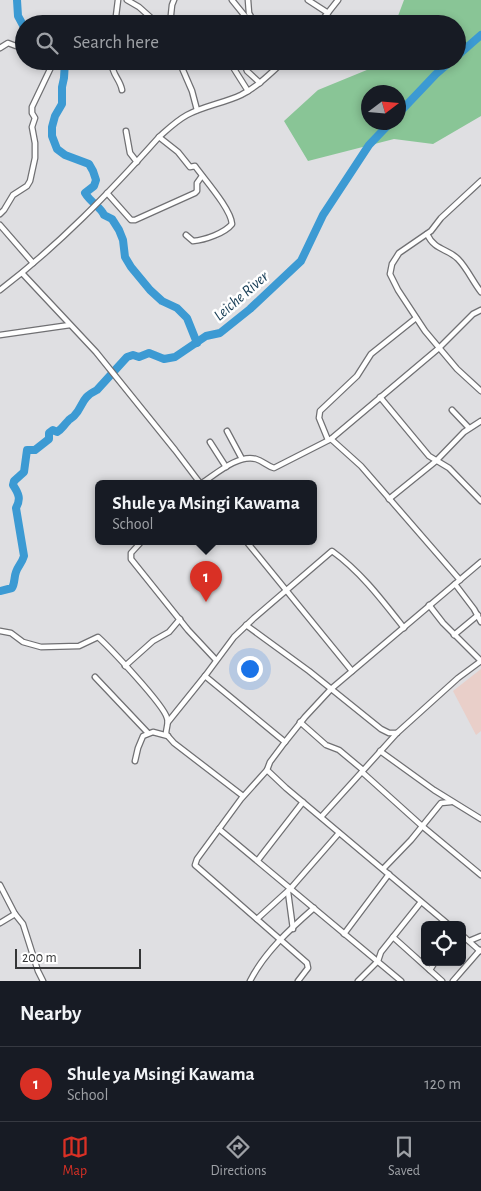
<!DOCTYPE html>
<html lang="en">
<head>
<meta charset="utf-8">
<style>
  :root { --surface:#171b24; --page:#20242c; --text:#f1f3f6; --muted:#9ea1a6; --line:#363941; --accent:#d93025 }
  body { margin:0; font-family:"Alegreya Sans",sans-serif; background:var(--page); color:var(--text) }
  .controls { position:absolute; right:15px; bottom:15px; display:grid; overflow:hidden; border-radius:8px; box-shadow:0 2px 8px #0003 }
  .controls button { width:45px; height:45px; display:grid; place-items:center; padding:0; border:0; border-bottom:1px solid var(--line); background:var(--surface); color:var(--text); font:25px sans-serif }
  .compass { position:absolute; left:361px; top:85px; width:45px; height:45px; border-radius:50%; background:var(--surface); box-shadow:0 2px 8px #0003; rotate:74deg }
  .scale { position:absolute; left:15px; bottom:12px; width:126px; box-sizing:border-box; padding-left:5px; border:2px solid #353637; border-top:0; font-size:14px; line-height:18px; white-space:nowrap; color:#353637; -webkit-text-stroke:4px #fff; paint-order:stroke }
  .you { position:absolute; left:249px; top:668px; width:18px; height:18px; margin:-12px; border:4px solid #fff; border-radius:50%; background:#1a73e8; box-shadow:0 0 0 8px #1a73e833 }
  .badge { display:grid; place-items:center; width:32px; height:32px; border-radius:50%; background:var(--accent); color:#fff; font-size:16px; font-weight:700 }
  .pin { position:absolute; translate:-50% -41px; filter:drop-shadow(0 1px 2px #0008) }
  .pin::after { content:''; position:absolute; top:26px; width:18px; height:15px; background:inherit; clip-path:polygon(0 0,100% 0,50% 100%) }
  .popup { position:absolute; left:95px; top:480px; width:222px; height:65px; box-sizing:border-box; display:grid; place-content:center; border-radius:8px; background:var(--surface); filter:drop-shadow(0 1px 4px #0005); font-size:16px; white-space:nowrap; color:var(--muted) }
  .popup b { font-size:19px; color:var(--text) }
  .popup::after { content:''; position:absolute; left:50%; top:100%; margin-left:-10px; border:10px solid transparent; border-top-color:var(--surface) }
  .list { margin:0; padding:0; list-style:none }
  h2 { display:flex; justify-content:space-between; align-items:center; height:65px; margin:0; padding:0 20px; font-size:21px }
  h2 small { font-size:16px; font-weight:400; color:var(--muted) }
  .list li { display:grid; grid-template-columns:32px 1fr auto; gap:15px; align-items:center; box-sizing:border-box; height:75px; padding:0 20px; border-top:1px solid var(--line) }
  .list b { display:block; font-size:19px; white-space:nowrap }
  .list p { margin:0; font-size:16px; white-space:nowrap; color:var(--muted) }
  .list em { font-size:16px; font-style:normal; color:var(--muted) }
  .icon { flex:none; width:28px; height:28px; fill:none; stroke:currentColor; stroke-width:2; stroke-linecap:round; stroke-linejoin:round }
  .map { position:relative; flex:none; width:481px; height:981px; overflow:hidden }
  .search { position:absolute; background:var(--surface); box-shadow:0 2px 8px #0003; left:15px; right:15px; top:15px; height:55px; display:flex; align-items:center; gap:12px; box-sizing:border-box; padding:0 18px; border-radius:28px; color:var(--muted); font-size:19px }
  .sheet { height:140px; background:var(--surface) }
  nav { display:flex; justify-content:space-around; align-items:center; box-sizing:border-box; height:70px; border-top:1px solid var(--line); background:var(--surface); font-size:14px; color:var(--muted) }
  nav a { display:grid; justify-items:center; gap:2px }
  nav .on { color:var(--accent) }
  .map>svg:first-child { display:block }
  .education { fill:#e9cfc9 }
  .green { fill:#89c596; fill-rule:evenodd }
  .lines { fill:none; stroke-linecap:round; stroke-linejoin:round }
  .river { stroke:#3c9ad3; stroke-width:8 }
  .street-casing { stroke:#707073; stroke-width:7 }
  .street { stroke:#fff; stroke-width:4.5 }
  .labels { text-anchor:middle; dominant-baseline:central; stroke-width:5; stroke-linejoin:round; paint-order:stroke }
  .water-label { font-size:16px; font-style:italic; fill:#153b54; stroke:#fff }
</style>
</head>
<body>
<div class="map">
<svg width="481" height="981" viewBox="0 0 481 981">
  <rect width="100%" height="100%" fill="#dfdfe2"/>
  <polygon class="education" points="481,669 481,731 476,735 453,691"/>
  <path class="green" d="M 404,0 L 481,0 L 481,116 L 433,144 L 394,139 L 308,161 L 284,121 L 318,90 L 379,65 L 381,61 L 457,61 L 457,24 L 395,24 ZM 368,92 L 398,92 L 398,122 L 368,122 Z"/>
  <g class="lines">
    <g class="river">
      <polyline points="17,0 18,16 24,27"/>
      <polyline points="457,56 481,35"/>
      <path d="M 65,61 L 64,78 L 62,87 L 62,104 L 55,116 L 52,127 L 52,136 L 57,149 L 65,155 L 89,164 L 93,171 L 96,180 L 94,186 L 85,193 C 91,203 101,207 104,215 L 112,219 L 119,230 L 123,240 L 125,257 L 131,267 L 150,290 L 162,301 L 177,308 L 187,318 L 197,343"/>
      <polyline points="398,114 436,74 451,61"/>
      <path d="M 0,591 L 12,588 C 15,583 14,577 16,572 C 18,566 22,563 24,556 L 16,508 C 21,499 19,494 13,485 L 14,481 L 24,472 L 27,450 L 35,450 L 49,439 L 49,433 L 53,430 L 57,432 C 62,429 63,426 68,421 C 69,419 72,418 74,416 C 84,406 80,398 97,390 L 127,357 L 133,355 L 139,357 L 149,353 L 164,359 L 175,357 L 206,336 L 220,333 L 250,309 L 301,261 L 323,215 L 369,145 L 391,122"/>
    </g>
    <g class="street-casing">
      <g id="street">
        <polyline points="127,0 139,7 158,24"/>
        <polyline points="232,0 249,21 254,23"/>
        <polyline points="248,0 249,13 254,22"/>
        <polyline points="308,0 328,13"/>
        <polyline points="115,24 118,0"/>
        <polyline points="170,24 172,5 174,0"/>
        <polyline points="319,24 338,0"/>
        <polyline points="0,48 8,43 16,46 24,43"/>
        <path d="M 111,61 C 112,75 120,79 122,90"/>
        <polyline points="179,61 192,91 197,110"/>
        <polyline points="229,61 248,91"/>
        <polyline points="243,61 247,71 260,83"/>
        <polyline points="126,131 130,153 137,162"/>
        <path d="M 159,137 L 178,152 L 190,167 L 195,166 C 205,180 231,209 232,224 C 225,233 205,240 193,241 L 186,235"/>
        <polyline points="481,181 441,218 431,231 399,253 392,264 390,274 398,290 425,331 457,369 481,391"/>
        <polyline points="107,193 131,220 135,220 195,193 197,191 197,183 202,176"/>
        <polyline points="0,214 4,210 13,195 27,186 30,181 35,158 35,143 32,127 35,118 32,113 32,107 54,61"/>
        <polyline points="0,225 33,263"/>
        <path d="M 427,234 C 435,251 447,248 458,259 C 467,268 473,282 481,292"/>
        <polyline points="22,273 96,352 175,450 200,483"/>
        <path d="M 0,290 C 59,245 110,192 159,137 C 168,129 176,121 187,115 C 204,106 224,103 241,95 C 257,87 270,74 284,61"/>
        <polyline points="0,335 70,325"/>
        <polyline points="380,397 429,456 449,468 481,501"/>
        <polyline points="452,410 469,428"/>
        <polyline points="227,431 242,459"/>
        <polyline points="331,439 361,466 460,580"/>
        <polyline points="328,440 319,418 320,411 357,376 371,354 416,318"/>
        <polyline points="210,442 226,467"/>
        <path d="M 202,483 C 216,474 238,454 256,459 C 263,461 267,466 274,468 L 331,439 L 439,348 L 473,314 L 481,310"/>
        <polyline points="389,499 436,461 464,432 481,421"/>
        <polyline points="142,541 131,553 131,559 188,630 216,660"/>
        <polyline points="246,541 352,671"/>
        <polyline points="455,584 474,609 481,622"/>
        <polyline points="429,605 443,623 481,661"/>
        <polyline points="246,625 309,671 381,729 389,733 397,733"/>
        <path d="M 0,631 L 11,633 L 23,642 L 41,647 L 79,646 L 98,637 C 110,648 164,705 167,718 C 169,723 166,728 166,734 L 174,743 L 243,796"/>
        <polyline points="454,635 478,615"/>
        <polyline points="125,666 153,641 169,632 180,619"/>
        <polyline points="205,676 285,742"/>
        <polyline points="95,677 148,733"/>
        <path d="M 168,722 L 205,676 L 234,637 L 254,618 L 332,551 C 361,572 382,600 404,628"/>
        <polyline points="300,722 326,745 339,750 363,770"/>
        <polyline points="380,751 434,790 481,819"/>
        <polyline points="135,761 138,748 143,736 153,732 168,736"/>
        <polyline points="267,770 241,799 197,859 195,865 307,963 308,968 298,981"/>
        <polyline points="362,772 422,826 481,875"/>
        <polyline points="321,817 397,733 458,678 481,661"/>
        <polyline points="219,829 401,981"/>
        <polyline points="258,860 303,802"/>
        <polyline points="383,869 411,840 441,803 451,802"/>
        <polyline points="0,885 15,914 23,924 38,971 43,981"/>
        <polyline points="288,892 293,929"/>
        <polyline points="257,919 291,888 339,833"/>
        <polyline points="0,923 15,914"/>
        <polyline points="449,925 286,788 267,770 270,762 285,742 305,717 331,689 481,562"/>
        <polyline points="344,934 389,874"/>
        <polyline points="462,935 480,951"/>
        <polyline points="393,937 442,981"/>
        <polyline points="469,941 481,936"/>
        <polyline points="430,970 435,962"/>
        <path d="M 250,981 C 264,953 290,929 314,908"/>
        <polyline points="358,981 378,961 381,952 421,902"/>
        <polyline points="453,981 480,950"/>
      </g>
    </g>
    <use href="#street" class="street"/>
  </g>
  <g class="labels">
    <g class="water-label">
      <text transform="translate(241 296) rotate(-41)">Leiche River</text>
    </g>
  </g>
</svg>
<div class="controls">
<button><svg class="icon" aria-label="locate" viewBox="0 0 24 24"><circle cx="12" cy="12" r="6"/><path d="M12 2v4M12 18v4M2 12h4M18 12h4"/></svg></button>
</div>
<svg class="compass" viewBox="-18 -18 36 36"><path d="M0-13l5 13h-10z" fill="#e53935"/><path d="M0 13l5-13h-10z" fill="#9ea1a6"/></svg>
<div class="scale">200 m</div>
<div class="you"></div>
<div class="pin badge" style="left:206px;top:602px">1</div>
<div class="popup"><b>Shule ya Msingi Kawama</b>School</div>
<div class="search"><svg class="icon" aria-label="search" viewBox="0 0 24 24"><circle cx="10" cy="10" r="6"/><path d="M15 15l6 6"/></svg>Search here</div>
</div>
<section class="sheet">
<h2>Nearby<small></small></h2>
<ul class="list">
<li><span class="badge">1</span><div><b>Shule ya Msingi Kawama</b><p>School</p></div><em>120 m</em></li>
</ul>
</section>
<nav>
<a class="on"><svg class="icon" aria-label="map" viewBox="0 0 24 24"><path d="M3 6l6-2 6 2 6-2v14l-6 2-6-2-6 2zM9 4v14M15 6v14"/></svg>Map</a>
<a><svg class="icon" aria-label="directions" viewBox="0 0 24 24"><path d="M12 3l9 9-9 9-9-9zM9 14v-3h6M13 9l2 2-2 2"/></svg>Directions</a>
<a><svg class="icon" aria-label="saved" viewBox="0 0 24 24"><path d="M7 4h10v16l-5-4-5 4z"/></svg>Saved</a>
</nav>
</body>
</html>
